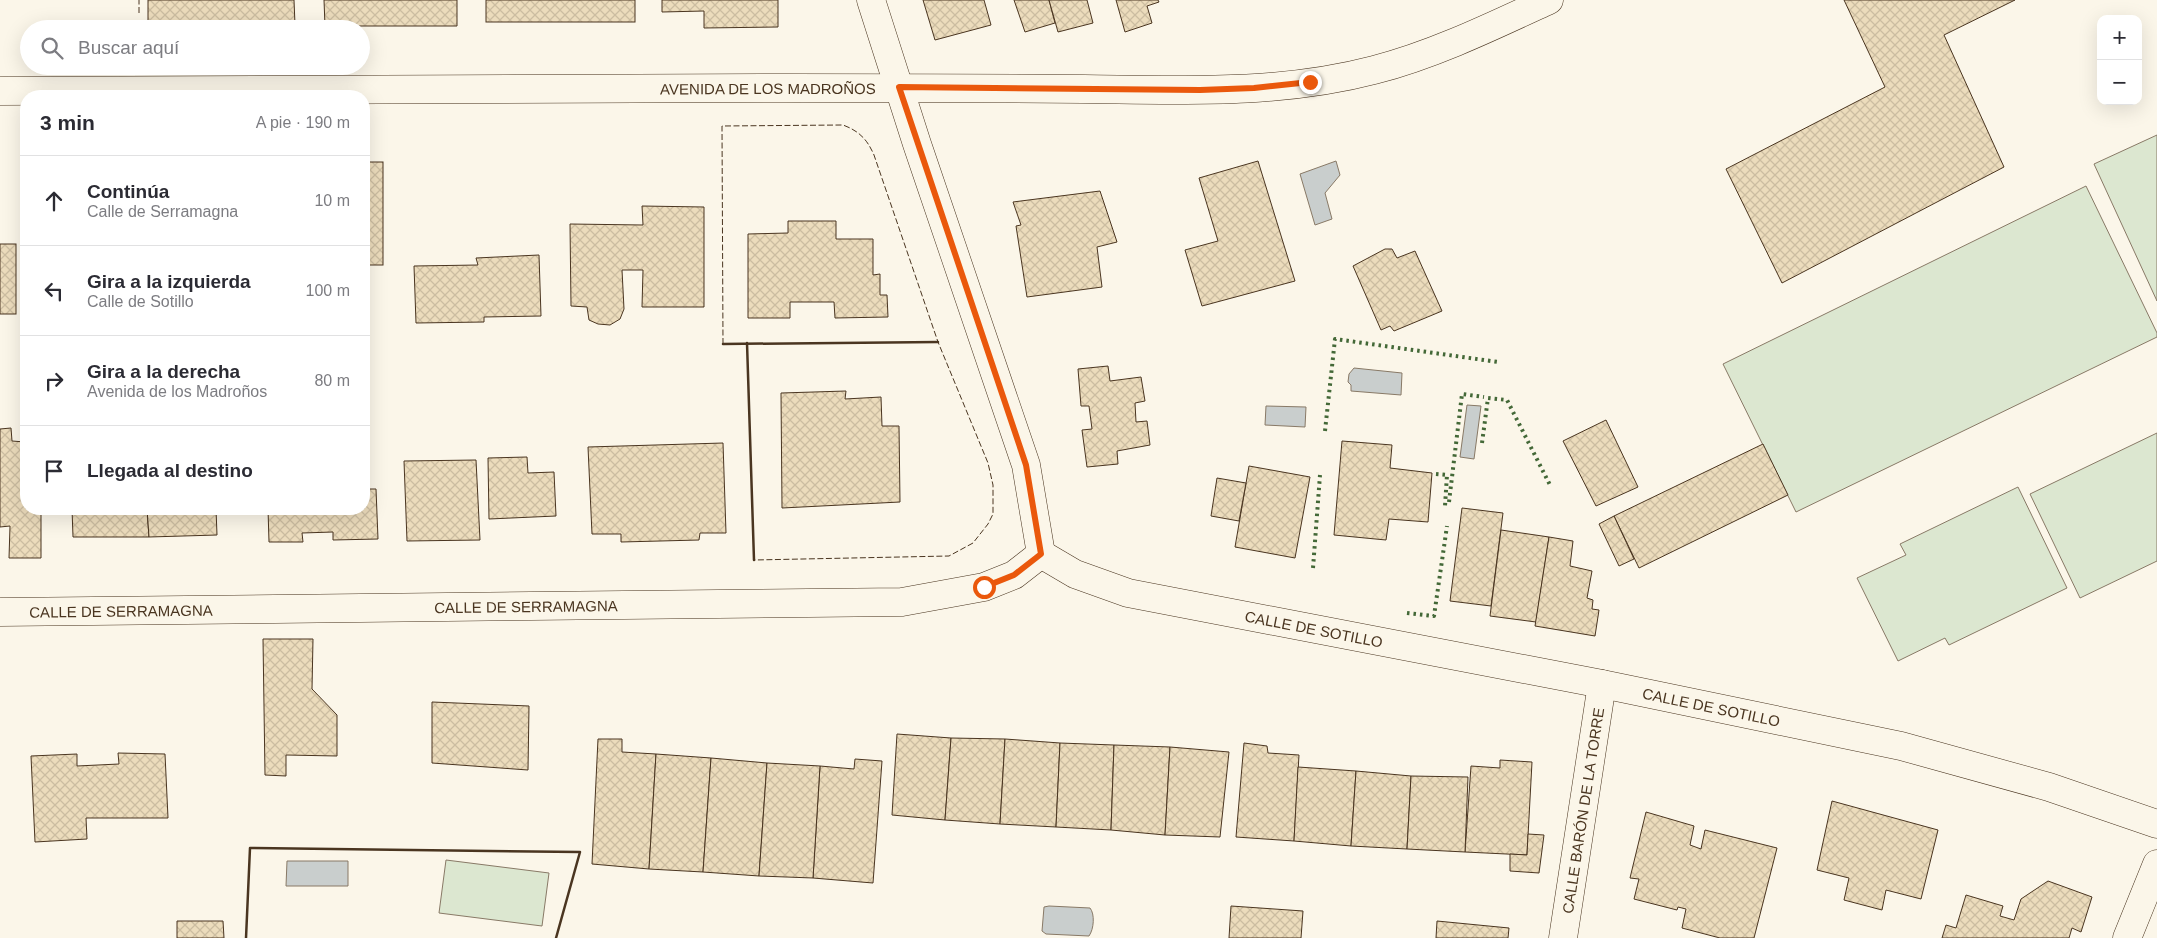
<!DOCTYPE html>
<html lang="es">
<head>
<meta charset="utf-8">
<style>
  :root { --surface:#fff; --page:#f2f2f3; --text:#2b2b33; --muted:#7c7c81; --line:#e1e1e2 }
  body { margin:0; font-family:Arial,sans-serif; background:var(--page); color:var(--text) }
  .controls { position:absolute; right:15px; top:15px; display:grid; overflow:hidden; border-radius:10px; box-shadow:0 5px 20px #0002 }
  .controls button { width:45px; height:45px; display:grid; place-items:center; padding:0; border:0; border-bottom:1px solid var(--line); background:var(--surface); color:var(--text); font:25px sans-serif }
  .stop { position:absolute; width:15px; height:15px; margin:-11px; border:4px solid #ea580c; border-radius:50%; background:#fff }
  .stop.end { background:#ea580c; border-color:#fff; box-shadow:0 1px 5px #0008 }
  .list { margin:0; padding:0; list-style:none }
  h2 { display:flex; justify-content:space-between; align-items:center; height:65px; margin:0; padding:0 20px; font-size:21px }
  h2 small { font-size:16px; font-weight:400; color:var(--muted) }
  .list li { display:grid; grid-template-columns:32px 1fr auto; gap:15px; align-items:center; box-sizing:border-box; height:90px; padding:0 20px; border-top:1px solid var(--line) }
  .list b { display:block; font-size:19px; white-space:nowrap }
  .list p { margin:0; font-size:16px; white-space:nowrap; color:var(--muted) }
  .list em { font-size:16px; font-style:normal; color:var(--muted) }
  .icon { flex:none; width:28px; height:28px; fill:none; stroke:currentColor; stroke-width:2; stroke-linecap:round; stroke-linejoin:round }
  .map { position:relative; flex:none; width:2157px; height:938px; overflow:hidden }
  .search { position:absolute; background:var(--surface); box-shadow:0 5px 20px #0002; left:20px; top:20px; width:350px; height:55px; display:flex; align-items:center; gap:12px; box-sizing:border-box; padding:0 18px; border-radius:28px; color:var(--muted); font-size:19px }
  .panel { position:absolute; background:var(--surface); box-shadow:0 5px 20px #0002; left:20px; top:90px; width:350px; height:425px; border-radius:20px }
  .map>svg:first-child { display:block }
  .garden { fill:#dce7d0; stroke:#887966 }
  .water { fill:#c9cecd; stroke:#887966 }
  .building { fill:url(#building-cross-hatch); stroke:#4a3520 }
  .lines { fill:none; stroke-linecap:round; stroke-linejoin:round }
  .street-casing { stroke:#4a3520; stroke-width:29 }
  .secondary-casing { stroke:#4a3520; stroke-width:29 }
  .street { stroke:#fbf6e9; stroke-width:28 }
  .secondary { stroke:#fbf6e9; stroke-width:28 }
  .hedge { stroke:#436837; stroke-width:4; stroke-dasharray:2.5 4; stroke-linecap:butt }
  .fence { stroke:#4a3520; stroke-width:1; stroke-dasharray:6 2.5; stroke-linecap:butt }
  .wall { stroke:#4a3520; stroke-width:2.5 }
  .route { stroke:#ea580c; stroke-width:6 }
  .labels { text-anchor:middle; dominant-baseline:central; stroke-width:4; stroke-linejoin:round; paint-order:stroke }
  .street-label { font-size:15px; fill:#4a3520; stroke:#fbf6e9 }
</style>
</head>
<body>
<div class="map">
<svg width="2157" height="938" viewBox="0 0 2157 938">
  <defs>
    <pattern id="building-cross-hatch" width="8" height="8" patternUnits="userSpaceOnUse" patternTransform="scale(1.25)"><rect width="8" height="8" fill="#ecdcbc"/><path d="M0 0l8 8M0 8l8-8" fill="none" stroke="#ccbda1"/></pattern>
  </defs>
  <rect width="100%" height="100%" fill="#fbf6e9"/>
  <g class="garden">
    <polygon points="2157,135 2157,301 2094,164"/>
    <polygon points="2086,186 2157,333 2157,337 1796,512 1723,364"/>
    <polygon points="2157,433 2157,561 2080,598 2030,494"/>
    <polygon points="2018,487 2067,588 1949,645 1945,638 1898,661 1857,578 1906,555 1900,544"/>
    <polygon points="446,860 549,873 542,926 439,913"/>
  </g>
  <g class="water">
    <polygon points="1336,161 1340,175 1325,193 1332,219 1315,225 1300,174"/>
    <polygon points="1354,368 1402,373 1401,395 1351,391 1351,385 1348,382 1349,374"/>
    <polygon points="1467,405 1481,406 1474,459 1460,457"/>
    <polygon points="1266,406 1306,407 1305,427 1265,425"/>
    <polygon points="287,861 348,861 348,886 286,886"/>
    <path d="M 1049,906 L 1090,908 C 1095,914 1094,929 1089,936 L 1046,934 L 1042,931 L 1044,907 Z"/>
  </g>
  <g class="building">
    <polygon points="148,0 294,0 295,25 148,26"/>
    <polygon points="324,0 457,0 457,26 325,26"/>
    <rect x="486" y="0" width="149" height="22"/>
    <polygon points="662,0 778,0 778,27 704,28 704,11 662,12"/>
    <polygon points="923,0 984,0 991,25 935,40"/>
    <polygon points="1014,0 1049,0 1055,23 1025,32"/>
    <polygon points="1049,0 1087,0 1093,23 1058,32"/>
    <polygon points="1116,0 1158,0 1159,2 1147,6 1152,23 1125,32"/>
    <polygon points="1844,0 2015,0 1944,35 2004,167 1782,283 1726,169 1885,87"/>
    <polygon points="1258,161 1295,281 1202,306 1185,250 1218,241 1199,178"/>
    <rect x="364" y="162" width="19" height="103"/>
    <polygon points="1100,191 1117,242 1097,247 1102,287 1027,297 1016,226 1021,225 1013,202"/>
    <polygon points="642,206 704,207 704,307 642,307 643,270 622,270 624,309 620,319 610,325 598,324 589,320 587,307 571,306 570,224 643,225"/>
    <polygon points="788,221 836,221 836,239 873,239 873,275 880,274 880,295 887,295 888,317 835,318 834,302 790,302 790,318 748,318 748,234 788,233"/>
    <rect x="0" y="244" width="16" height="70"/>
    <polygon points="1385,249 1392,249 1397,258 1415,251 1442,311 1394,331 1390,326 1381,330 1353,266"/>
    <polygon points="539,255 541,316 484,317 484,322 416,323 414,266 478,265 476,258"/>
    <polygon points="1108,366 1110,381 1141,377 1145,401 1135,403 1136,422 1147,421 1150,445 1117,451 1118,464 1087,467 1082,430 1092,429 1089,406 1081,406 1078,369"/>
    <polygon points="846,391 845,399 881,397 882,426 899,426 900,502 782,508 781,393"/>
    <polygon points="1606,420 1638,487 1596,506 1563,441"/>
    <polygon points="11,428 12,441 25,442 26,509 41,509 41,558 9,558 10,526 0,527 0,429"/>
    <polygon points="1342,441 1392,445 1390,468 1432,473 1428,522 1389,519 1386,540 1334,535"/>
    <polygon points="723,443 726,533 700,533 699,540 621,542 621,534 592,534 588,447"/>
    <polygon points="1763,444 1788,495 1639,568 1614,516"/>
    <polygon points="527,457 528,473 554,472 556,516 489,519 488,458"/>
    <polygon points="476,460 480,540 407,541 404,461"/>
    <polygon points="1249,466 1310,477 1295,558 1235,547"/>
    <polygon points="1217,478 1246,483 1239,521 1211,516"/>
    <polygon points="364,489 376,489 378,539 333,540 333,532 302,533 303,542 269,542 268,509 364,509"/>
    <polygon points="1462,508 1503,513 1491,606 1450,601"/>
    <polygon points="72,509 147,509 149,537 73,537"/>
    <polygon points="147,509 216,509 217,535 149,537"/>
    <polygon points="1614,516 1634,559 1619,566 1599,524"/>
    <polygon points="1501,530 1549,537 1536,622 1490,616"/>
    <polygon points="1549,537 1573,541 1570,566 1592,571 1587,598 1593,600 1592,609 1599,610 1595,636 1535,626"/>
    <polygon points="263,639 313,639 312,689 337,715 337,756 286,755 286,776 265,775"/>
    <polygon points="432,702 529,706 528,770 432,763"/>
    <polygon points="897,734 951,738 945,820 892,815"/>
    <polygon points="951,738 1005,739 1000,824 945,820"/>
    <polygon points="598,739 622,739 622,752 656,754 649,869 592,864"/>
    <polygon points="1005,739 1060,743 1056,827 1000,824"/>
    <polygon points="1060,743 1114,745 1111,830 1056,827"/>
    <polygon points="1244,743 1267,746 1268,753 1299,755 1294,841 1236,837"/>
    <polygon points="1114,745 1170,747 1165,835 1111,830"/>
    <polygon points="1170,747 1229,752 1220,837 1165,835"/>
    <polygon points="118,753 165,754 168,818 86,818 87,839 35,842 31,756 77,754 77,766 119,764"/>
    <polygon points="656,754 711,758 703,872 649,869"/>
    <polygon points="711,758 767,763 759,876 703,872"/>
    <polygon points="855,759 882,761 873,883 813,878 820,766 854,769"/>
    <polygon points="1500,760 1532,762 1527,855 1465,852 1471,766 1500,768"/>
    <polygon points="767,763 820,766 813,878 759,876"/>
    <polygon points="1298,767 1356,771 1351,846 1294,841"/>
    <polygon points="1356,771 1411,776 1407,849 1351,846"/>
    <polygon points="1411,776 1468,777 1465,852 1407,849"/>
    <polygon points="1832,801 1938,830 1921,899 1886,890 1882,910 1844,900 1849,878 1817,870"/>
    <polygon points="1646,812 1694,826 1690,845 1701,849 1705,830 1777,848 1754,938 1720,938 1682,928 1686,909 1678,907 1677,910 1634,899 1639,879 1630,878"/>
    <polygon points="1528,834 1544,835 1539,873 1510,871 1510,854 1527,855"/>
    <polygon points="2048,881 2092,897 2081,932 2072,928 2069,938 1942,938 1946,925 1956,928 1966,895 2003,906 2000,916 2014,920 2021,899"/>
    <polygon points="1231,906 1303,911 1301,938 1229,938"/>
    <polygon points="177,921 223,921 224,938 177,938"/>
    <polygon points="1437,921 1509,928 1508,938 1436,938"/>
  </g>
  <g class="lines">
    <g class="street-casing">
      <g id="street">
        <polyline points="871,0 917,144 1026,465 1041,554"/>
        <path id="s1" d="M 1041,554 L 1075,574 L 1128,593 L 1602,684 L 1901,746 L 2049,787 L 2157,824"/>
        <path id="s2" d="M 0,612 L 902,602 L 984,587 L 1014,575 L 1041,554"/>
        <path id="s3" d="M 1563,938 L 1602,684"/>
        <polyline points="2127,938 2157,864"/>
      </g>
    </g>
    <g class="secondary-casing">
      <g id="secondary">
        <path id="s4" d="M 0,91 C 262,90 524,89 786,88 C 885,88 985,88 1084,89 C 1181,90 1279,95 1374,70 C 1433,55 1493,26 1549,0"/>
      </g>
    </g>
    <use href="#street" class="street"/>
    <use href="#secondary" class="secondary"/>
    <g class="hedge">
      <polyline points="1325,431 1335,339 1498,362"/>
      <polyline points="1482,443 1488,398 1507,400 1550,485"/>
      <polyline points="1436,474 1447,475 1445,506"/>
      <polyline points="1449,502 1462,394 1484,397"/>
      <polyline points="1313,568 1320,475"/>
      <polyline points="1407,613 1434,616 1447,526"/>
    </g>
    <g class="fence">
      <polyline points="139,13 139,0"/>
      <path d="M 723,344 L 722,126 L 843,125 C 859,131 867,139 874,155 L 938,342 L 988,463 L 993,485 L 993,514 L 988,524 L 973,543 L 949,556 L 754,560"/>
    </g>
    <g class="wall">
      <polyline points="747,343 754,560"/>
      <polyline points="723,344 938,342"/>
      <polyline points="246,938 250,848 580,852 556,938"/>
    </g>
  </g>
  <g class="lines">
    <polyline class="route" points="984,587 1014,575 1041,554 1026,465 899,87 1200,90 1254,88 1310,82"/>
  </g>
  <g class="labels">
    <g class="street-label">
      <text stroke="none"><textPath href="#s4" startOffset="768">AVENIDA DE LOS MADROÑOS</textPath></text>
      <text stroke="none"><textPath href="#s2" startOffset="526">CALLE DE SERRAMAGNA</textPath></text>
      <text stroke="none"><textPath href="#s2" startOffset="121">CALLE DE SERRAMAGNA</textPath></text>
      <text stroke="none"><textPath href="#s1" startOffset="285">CALLE DE SOTILLO</textPath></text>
      <text stroke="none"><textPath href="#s1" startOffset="690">CALLE DE SOTILLO</textPath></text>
      <text stroke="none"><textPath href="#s3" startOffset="129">CALLE BARÓN DE LA TORRE</textPath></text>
    </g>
  </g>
</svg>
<div class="controls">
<button>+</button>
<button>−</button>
</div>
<div class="stop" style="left:984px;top:587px"></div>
<div class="stop end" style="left:1310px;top:82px"></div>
<div class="search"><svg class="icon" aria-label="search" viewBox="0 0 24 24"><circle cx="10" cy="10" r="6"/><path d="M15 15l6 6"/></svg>Buscar aquí</div>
<section class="panel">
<h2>3 min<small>A pie · 190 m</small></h2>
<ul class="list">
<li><svg class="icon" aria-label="ahead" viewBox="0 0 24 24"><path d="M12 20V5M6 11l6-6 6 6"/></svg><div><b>Continúa</b><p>Calle de Serramagna</p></div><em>10 m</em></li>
<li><svg class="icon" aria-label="left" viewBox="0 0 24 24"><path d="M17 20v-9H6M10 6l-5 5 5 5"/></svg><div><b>Gira a la izquierda</b><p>Calle de Sotillo</p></div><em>100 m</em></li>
<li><svg class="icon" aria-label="right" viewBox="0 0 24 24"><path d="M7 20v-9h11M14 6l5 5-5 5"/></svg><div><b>Gira a la derecha</b><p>Avenida de los Madroños</p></div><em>80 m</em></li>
<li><svg class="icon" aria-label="arrive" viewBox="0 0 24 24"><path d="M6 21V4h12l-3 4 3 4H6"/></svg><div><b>Llegada al destino</b></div></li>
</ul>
</section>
</div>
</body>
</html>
